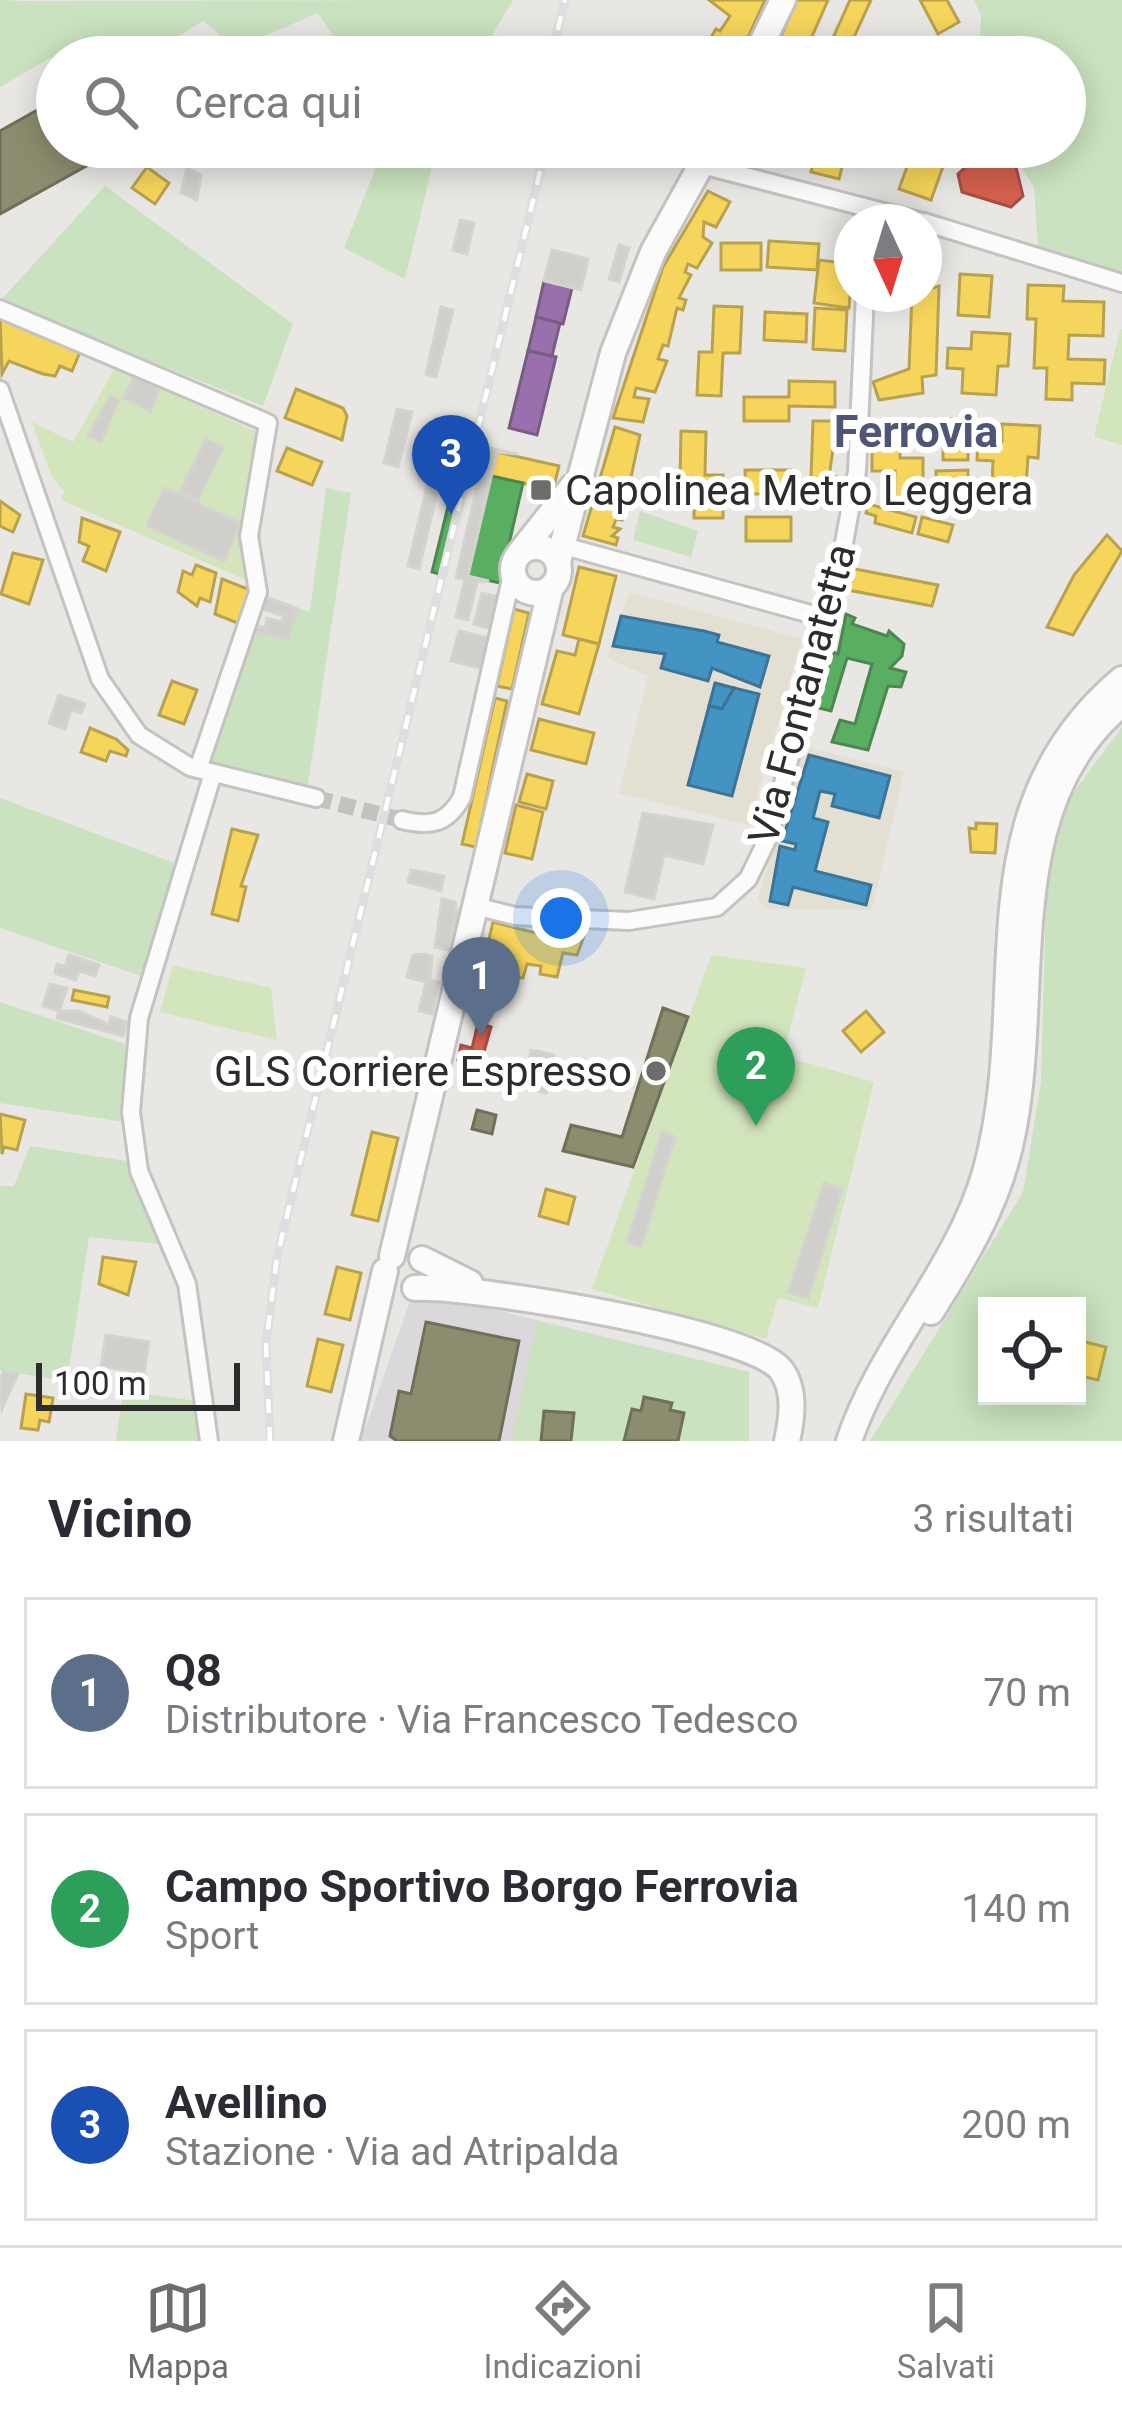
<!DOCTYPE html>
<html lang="it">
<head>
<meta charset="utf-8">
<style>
  :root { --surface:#fff; --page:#f2f2f3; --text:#2b2b33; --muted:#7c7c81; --line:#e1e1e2; --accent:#6e6d6c }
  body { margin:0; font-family:Roboto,sans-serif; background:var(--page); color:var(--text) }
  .controls { position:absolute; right:36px; bottom:36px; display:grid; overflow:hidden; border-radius:0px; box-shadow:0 6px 30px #0003 }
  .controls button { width:108px; height:108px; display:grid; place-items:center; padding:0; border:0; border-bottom:3px solid var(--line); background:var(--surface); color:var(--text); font:60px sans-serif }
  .compass { position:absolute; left:834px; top:204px; width:108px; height:108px; border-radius:50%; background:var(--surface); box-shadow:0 6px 30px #0003; rotate:176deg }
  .scale { position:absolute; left:36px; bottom:30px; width:204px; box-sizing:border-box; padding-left:12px; border:6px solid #2c2c2c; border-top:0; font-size:33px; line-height:42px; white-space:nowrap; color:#2c2c2c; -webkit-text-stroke:9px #fff; paint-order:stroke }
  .you { position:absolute; left:561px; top:918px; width:42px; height:42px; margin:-30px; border:9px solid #fff; border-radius:50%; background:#1a73e8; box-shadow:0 0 0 18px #1a73e833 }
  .badge { display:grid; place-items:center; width:78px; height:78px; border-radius:50%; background:var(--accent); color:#fff; font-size:39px; font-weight:700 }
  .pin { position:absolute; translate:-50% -99px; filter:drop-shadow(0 3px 6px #0008) }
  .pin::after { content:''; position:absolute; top:63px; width:42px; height:36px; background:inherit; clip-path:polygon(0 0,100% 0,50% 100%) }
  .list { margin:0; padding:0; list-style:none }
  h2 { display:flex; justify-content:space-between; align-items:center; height:156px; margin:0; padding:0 48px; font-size:51px }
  h2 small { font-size:39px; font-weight:400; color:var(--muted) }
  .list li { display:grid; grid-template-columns:78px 1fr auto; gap:36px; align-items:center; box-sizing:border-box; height:192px; margin:0 24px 24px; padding:0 24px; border:3px solid var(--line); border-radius:0px }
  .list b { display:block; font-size:45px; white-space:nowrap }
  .list p { margin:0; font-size:39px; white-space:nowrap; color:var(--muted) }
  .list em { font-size:39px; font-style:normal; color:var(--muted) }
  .icon { flex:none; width:66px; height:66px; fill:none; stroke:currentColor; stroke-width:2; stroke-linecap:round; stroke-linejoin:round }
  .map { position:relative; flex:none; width:1122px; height:1441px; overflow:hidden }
  .search { position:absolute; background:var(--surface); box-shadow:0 6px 30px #0003; left:36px; right:36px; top:36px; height:132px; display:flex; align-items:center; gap:30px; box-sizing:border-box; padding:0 42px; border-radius:66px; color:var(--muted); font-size:45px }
  .sheet { height:804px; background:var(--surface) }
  nav { display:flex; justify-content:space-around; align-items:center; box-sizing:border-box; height:168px; border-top:3px solid var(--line); background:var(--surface); font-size:33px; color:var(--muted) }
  nav a { display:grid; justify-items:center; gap:6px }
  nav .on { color:var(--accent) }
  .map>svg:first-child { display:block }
  .industrial { fill:#dad8da }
  .education { fill:#e3dfd2 }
  .green { fill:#cae2bf; fill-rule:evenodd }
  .pitch { fill:#d3e5bd }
  .homes { fill:#f6d55c; stroke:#b9a24e; stroke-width:3 }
  .shops { fill:#d6604d; stroke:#a35043; stroke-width:3 }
  .offices { fill:#9970ab; stroke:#785c85; stroke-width:3 }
  .schools { fill:#4393c3; stroke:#3c7496; stroke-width:3 }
  .public { fill:#5aae61; stroke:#4c8751; stroke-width:3 }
  .industry { fill:#8c8c6e; stroke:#6f6f5a; stroke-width:3 }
  .building { fill:#d1cfcc; stroke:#d4d3cf; stroke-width:3 }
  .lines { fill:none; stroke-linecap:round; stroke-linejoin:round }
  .street-tunnel { stroke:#c3c2be; stroke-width:16; stroke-dasharray:16 8; stroke-linecap:butt }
  .street-casing { stroke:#c4c3c2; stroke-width:22 }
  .secondary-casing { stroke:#c4c3c2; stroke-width:30 }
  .street { stroke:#fcfbfb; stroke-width:16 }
  .secondary { stroke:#fcfbfb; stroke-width:24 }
  .rail-casing { stroke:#dedee0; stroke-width:9 }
  .rail { stroke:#fff; stroke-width:4.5; stroke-dasharray:14; stroke-linecap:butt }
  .poi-dot { fill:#6e6d6c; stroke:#fff; stroke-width:4.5 }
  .labels { text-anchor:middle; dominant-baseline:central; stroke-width:12; stroke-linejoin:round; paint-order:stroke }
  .poi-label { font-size:42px; fill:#2c2c2c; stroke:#fff; text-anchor:start }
  .street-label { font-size:42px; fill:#2c2c2c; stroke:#fff }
  .neighbourhood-label { font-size:45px; font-weight:bold; fill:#505479; stroke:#fff }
</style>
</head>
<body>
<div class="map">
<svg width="1122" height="1441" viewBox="0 0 1122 1441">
  <rect width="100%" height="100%" fill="#e9e7e3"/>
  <polygon class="industrial" points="414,1290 749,1372 749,1441 343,1441 366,1426"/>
  <g class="education">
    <polygon points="629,592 802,639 749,825 619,793 648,676 607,658"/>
    <polygon points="804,746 904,772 872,910 765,909 758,898"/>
  </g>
  <g class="green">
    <polygon points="0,0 22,1 513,0 479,57 347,57 318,13 236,48 203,21 144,57 93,57 90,51 50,58 0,87"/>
    <polygon points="974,0 1122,0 1122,273 1038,246 1034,187 1008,147 1065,147 1065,57 979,57 981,16"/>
    <polygon points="384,147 437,147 405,279 344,248"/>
    <polygon points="105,186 293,324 263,406 0,301"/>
    <polygon points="326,488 351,493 308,785 208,762 254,631 287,640 298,609 310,611"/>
    <polygon points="640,511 698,531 691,557 633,540"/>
    <path d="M 1122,727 L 1122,1441 L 870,1441 L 1023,1192 L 1041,1082 L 1047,858 L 1061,809 ZM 987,1306 L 1077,1306 L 1077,1396 L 987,1396 Z"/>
    <polygon points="0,798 177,864 144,977 0,928"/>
    <polygon points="0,1002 125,1044 124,1122 0,1103"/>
    <polygon points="30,1146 126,1161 159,1244 89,1237 67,1382 0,1370 0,1186 14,1186"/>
    <polygon points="537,1322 749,1372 749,1441 512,1441"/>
    <polygon points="123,1391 197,1401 201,1441 116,1441"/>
  </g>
  <g class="pitch">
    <polygon points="1120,329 1122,329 1122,445 1094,437"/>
    <polygon points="115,368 261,434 253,583 61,500 64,492 51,475 32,422 73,442"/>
    <polygon points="711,955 806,968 783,1056 874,1082 818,1308 778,1298 766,1339 592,1289"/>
    <polygon points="173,965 271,988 277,1040 160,1012"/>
  </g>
  <g class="homes">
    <polygon points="709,0 765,0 739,57 705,57 703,51 716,29 720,31 730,16"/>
    <polygon points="797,0 828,0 803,57 772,57"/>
    <polygon points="850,0 871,0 849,48 832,40"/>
    <polygon points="920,0 947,0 959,22 938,34"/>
    <polygon points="817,147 847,147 839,179 811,172"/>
    <polygon points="914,147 950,147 931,200 899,189"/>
    <polygon points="147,167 169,183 155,204 132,188"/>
    <polygon points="708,191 730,202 716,227 704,222 703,237 712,243 697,268 688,264 685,272 691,275 679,298 686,300 683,310 677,308 668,346 663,345 658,359 667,361 655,392 636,388 634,397 649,399 643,422 613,418 663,267"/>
    <polygon points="769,241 819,244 817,270 767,267"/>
    <rect x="721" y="243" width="40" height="27"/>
    <polygon points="819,260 852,264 849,308 814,303"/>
    <polygon points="960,274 992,276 989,317 958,315"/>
    <polygon points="1028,285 1064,286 1063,301 1104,302 1103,336 1069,335 1068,359 1105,360 1104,384 1072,383 1072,400 1046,399 1047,368 1034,368 1036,319 1027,319"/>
    <polygon points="939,286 936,375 922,377 923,393 879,400 873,382 909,369 912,294"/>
    <polygon points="714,306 742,307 740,353 723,353 721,396 697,395 699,352 712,352"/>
    <polygon points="815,308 847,310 845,351 813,349"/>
    <polygon points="765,312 807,314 806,342 764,340"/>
    <polygon points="0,317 80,352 72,371 60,366 55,376 43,374 9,361 2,374"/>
    <polygon points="972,332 1010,334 1008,366 998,366 996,395 962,393 963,369 947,368 948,348 971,349"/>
    <polygon points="789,381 835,382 835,407 789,406 789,421 744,421 744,397 789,397"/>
    <polygon points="296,389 343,408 347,416 342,440 285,418"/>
    <rect x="943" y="419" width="25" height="41"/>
    <polygon points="813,421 837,421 829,477 837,477 837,507 810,506"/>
    <polygon points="1002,424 1040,426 1038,458 1028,457 1026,486 992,485 993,461 977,460 978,440 1002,441"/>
    <polygon points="872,426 900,426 900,458 923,458 923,505 895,505 895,471 872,471"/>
    <polygon points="615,427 640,435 622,520 616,519 613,527 620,529 612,536 618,538 616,545 583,536"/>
    <polygon points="681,431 706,432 705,475 723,475 723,518 694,518 694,479 680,478"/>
    <polygon points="287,448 322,462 312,485 277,471"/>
    <polygon points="497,452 559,466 553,490 491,476"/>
    <polygon points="745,470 791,470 791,494 746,494"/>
    <polygon points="968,470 968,513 937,514 936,471"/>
    <polygon points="0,501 20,515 13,532 0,526"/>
    <polygon points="868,504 916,517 912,533 875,523 876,516 866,513"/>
    <rect x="746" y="517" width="45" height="24"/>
    <polygon points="922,517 953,525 948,542 918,534"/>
    <polygon points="82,518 120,532 106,571 83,561 89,546 79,542"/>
    <polygon points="1107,535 1122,551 1073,635 1047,627 1074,575"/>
    <polygon points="13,553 43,560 29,604 1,594"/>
    <polygon points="196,565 216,573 210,602 200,598 197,606 178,592 183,571 192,575"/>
    <polygon points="579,567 616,576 599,644 563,635"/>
    <polygon points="855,569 938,585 932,606 848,590"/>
    <polygon points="222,579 253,591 240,624 215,614"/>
    <polygon points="514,609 529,613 512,689 497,686"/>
    <polygon points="579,639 599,644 579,714 542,704 557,651 575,655"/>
    <polygon points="172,681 197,690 184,724 159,715"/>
    <polygon points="495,698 507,701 476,847 462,844"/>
    <polygon points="539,719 594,733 586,764 531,750"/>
    <polygon points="90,728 116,739 128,750 126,756 110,751 106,761 81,752"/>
    <polygon points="527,774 553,781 546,809 519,802"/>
    <polygon points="516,805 543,812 532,859 505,853"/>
    <polygon points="976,823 997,824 995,853 971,852 969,828 976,829"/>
    <polygon points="232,829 258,835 241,886 246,887 238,921 212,914"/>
    <polygon points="493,922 563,940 565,927 587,928 577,955 563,953 557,977 540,974 541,966 527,964 523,978 511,977 507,995 477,989"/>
    <polygon points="74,990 109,997 107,1007 72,1000"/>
    <polygon points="866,1011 884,1032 861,1052 843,1031"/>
    <polygon points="0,1114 25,1120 17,1150 4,1147 2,1154"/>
    <polygon points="372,1132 398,1138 378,1221 352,1215"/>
    <polygon points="546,1189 575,1197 568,1224 539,1216"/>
    <polygon points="103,1257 136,1262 128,1295 99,1284"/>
    <polygon points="337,1267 361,1273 350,1320 325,1314"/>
    <polygon points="318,1339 343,1345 331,1392 307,1386"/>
    <polygon points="1077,1340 1106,1347 1098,1380 1077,1375"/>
    <polygon points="26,1394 53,1398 49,1422 40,1420 38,1430 21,1428"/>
  </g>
  <g class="shops">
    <polygon points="982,152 1015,163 1023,196 1011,207 962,192 958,174"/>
    <polygon points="478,1023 491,1027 480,1066 458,1060 461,1045 472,1048"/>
  </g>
  <g class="offices">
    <polygon points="544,281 572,288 563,324 536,317"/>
    <polygon points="536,317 560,323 552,356 528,351"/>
    <polygon points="528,351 556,357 537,435 509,428"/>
  </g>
  <g class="schools">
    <polygon points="621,616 704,631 719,635 717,642 769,656 760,687 712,668 708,681 661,668 665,654 613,646"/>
    <polygon points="715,683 734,688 722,709 709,706"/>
    <polygon points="734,688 759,694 732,796 688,785 709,706 722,709"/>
    <polygon points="809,755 890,776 879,818 832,806 835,794 820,791 813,818 828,822 815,871 871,885 866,905 793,887 788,905 770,901 780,846 795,850 796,844 782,841"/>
  </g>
  <g class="public">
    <polygon points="464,441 474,444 443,575 432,572"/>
    <polygon points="491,476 523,483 500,583 468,576"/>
    <polygon points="846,614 855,618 852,624 887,636 889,631 904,644 902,656 890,668 906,672 901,687 888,686 868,750 832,742 840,720 855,724 872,664 847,658 831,711 815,707 833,652 838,654"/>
  </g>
  <g class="industry">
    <polygon points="57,99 57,147 104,147 108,154 0,214 0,131"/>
    <polygon points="663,1008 688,1017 633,1167 563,1151 571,1125 622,1137"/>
    <polygon points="477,1110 496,1115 492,1134 472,1129"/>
    <polygon points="426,1322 519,1341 499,1441 397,1441 390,1436 399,1391 411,1394"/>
    <polygon points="644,1397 672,1403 670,1410 684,1413 678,1441 624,1441 632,1409 641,1411"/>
    <polygon points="544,1411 574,1413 571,1441 541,1441"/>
  </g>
  <g class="building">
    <polygon points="187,168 201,175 197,200 181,193"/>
    <polygon points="460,220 474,223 467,254 453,250"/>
    <polygon points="619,245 629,248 619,282 609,279"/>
    <polygon points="552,250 588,259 581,290 544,281"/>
    <polygon points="441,307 453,310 436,377 426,374"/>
    <polygon points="134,376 159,389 151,411 124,398"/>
    <polygon points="110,396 119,400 101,442 88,436"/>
    <polygon points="397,409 412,412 398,467 384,463"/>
    <polygon points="439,435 450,438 419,569 408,566"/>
    <polygon points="206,439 223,447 198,500 180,492"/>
    <polygon points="486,447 518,454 497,452 468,576 489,581 477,582 468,620 456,617 465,579 456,578"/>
    <polygon points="164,488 240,523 224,561 147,526"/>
    <polygon points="482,593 502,598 494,630 474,624"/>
    <polygon points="262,595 298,609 287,640 254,631 255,625 265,628 267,618 282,622 284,616 259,608"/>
    <polygon points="459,631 492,639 484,669 451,661"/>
    <polygon points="59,695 85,704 81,713 71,710 65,729 49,723"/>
    <polygon points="643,813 713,825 703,864 664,855 654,899 625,892"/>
    <polygon points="411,870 444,876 441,891 408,882"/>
    <polygon points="442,899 455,902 457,913 448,950 435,947"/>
    <polygon points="425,954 432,956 430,980 439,982 432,1014 419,1011 426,982 407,977 413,955"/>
    <polygon points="69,955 99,965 95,976 79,971 76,980 55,973 57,964 65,967"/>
    <polygon points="50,984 67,988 59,1011 43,1006"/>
    <polygon points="59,1011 79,1011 109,1025 111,1017 127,1022 123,1036 57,1018"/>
    <polygon points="531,1050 554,1055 546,1093 523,1088"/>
    <polygon points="662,1132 675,1137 641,1247 627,1243"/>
    <polygon points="824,1183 842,1189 808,1298 788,1293"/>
    <polygon points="106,1335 149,1342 144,1373 101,1366"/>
    <polygon points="3,1372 18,1374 2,1409 0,1384"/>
  </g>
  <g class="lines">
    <polyline class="street-tunnel" points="316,798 402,820"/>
    <g class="street-casing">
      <g id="street">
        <polyline points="702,165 922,222"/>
        <polyline points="924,222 1122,283"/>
        <polyline points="0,309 268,423 249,536 258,592 198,769"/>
        <polyline points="0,390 100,679 139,735 190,767 316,798"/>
        <polyline points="564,546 825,618"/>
        <path d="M 402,820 C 431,827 447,824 462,797 L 513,570"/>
        <polyline points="475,906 515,916 629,921 717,907 748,879 770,834 842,554 857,471 865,294"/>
        <polyline points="209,1441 187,1284 139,1171 131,1112 139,1018 213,773"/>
      </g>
    </g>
    <g class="secondary-casing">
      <g id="secondary">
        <polyline points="755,57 783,0"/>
        <circle cx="536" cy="570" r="23"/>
        <polyline points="519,554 572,487"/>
        <polyline points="558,562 613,353 653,252 711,147"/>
        <polyline points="392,1256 551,587"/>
        <polyline points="422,1259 470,1283"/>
        <path d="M 415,1288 C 470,1285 752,1331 781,1370 C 796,1390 792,1418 787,1441"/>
        <path d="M 931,1312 C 964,1260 996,1207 1010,1146 C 1045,999 994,809 1122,704"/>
        <polyline points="346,1441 385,1271"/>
        <path d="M 849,1441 C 881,1346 957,1269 985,1173 C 1035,996 961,814 1122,679"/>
      </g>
    </g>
    <use href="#street" class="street"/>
    <use href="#secondary" class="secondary"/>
    <g class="rail-casing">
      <g id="rail">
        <polyline points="551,57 565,0"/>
        <polyline points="270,1441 266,1344 277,1257 546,147"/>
      </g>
    </g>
    <use href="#rail" class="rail"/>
  </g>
  <g class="poi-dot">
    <rect x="529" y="478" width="24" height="24" rx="6"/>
    <circle cx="656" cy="1071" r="12"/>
  </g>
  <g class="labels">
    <g class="poi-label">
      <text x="565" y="490">Capolinea Metro Leggera</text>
      <text x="632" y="1071" text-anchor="end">GLS Corriere Espresso</text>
    </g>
    <g class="street-label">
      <text transform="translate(802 694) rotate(-75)">Via Fontanatetta</text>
    </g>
    <g class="neighbourhood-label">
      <text x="916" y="431">Ferrovia</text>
    </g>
  </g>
</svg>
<div class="controls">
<button><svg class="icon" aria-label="locate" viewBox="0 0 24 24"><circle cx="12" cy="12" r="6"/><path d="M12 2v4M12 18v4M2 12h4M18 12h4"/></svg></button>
</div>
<svg class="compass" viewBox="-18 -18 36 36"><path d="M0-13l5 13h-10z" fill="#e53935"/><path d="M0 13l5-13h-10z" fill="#7c7c81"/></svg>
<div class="scale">100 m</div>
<div class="you"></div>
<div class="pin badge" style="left:481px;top:1036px;background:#5c6f8a">1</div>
<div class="pin badge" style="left:756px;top:1126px;background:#2e9e5b">2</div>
<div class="pin badge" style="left:451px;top:514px;background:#1a4fb4">3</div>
<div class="search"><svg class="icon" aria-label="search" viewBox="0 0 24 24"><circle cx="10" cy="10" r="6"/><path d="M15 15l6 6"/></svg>Cerca qui</div>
</div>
<section class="sheet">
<h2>Vicino<small>3 risultati</small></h2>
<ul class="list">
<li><span class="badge" style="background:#5c6f8a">1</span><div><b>Q8</b><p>Distributore · Via Francesco Tedesco</p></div><em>70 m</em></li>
<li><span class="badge" style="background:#2e9e5b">2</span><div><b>Campo Sportivo Borgo Ferrovia</b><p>Sport</p></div><em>140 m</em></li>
<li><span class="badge" style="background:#1a4fb4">3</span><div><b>Avellino</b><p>Stazione · Via ad Atripalda</p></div><em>200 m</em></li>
</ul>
</section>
<nav>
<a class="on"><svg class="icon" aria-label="map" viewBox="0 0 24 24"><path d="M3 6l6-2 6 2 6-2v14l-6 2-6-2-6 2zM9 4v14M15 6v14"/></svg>Mappa</a>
<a><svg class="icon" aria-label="directions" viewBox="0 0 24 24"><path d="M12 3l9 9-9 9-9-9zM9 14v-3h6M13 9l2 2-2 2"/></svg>Indicazioni</a>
<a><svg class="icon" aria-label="saved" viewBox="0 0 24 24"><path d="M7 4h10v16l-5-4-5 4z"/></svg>Salvati</a>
</nav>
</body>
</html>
